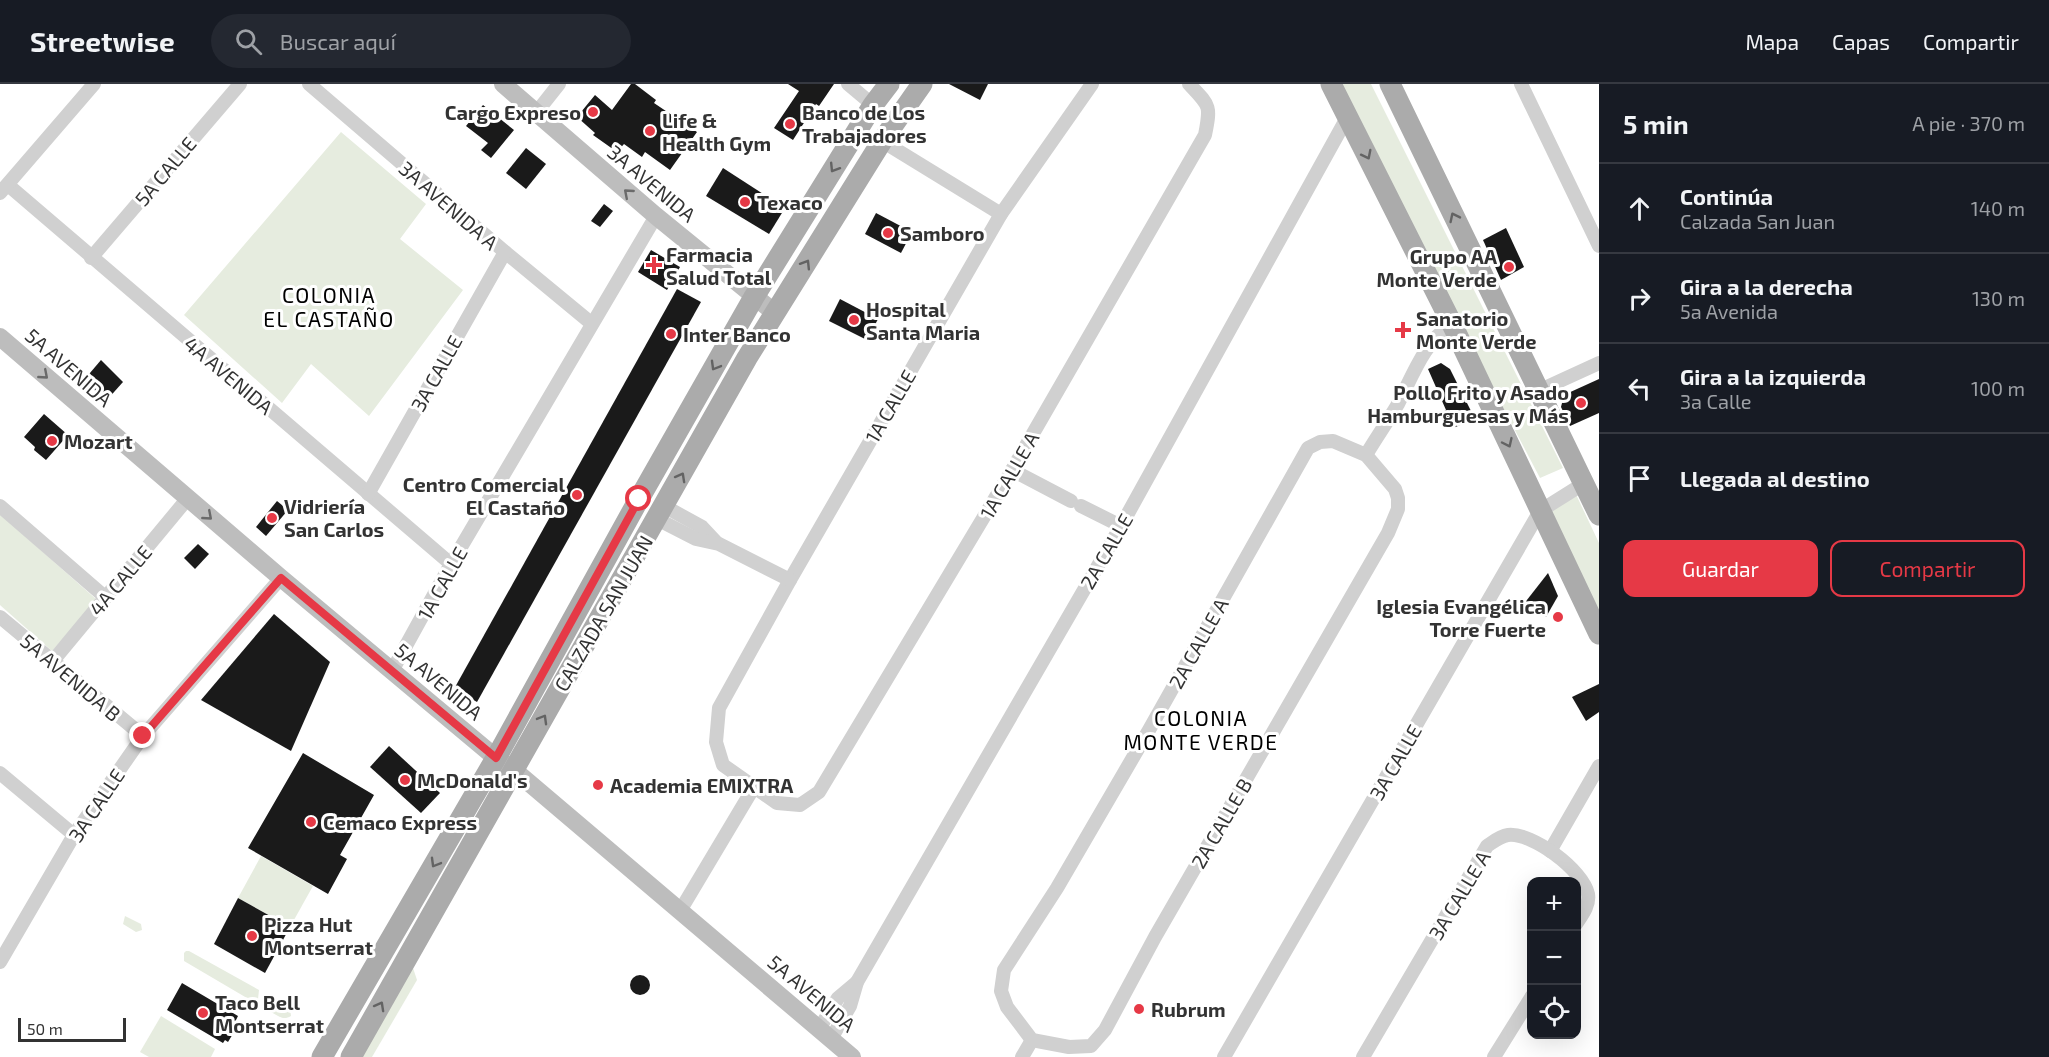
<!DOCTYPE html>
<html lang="es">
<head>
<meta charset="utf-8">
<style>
  :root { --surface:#171b24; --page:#242831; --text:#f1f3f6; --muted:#9ea1a6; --line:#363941; --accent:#e63946 }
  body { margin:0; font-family:"Exo 2",sans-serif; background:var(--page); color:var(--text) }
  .controls { position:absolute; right:18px; bottom:18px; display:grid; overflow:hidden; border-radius:12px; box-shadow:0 6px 24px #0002 }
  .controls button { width:54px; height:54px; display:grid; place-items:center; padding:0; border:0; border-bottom:2px solid var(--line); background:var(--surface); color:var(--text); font:30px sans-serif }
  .scale { position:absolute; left:18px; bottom:15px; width:108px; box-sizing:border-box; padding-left:6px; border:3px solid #333; border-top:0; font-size:16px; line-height:21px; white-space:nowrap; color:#333; -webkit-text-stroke:4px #fff; paint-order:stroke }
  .stop { position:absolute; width:18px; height:18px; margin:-14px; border:4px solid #e63946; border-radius:50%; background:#fff }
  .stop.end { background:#e63946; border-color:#fff; box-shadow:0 2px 6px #0008 }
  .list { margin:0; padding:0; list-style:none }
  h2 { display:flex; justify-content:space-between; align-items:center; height:78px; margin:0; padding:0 24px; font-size:26px }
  h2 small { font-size:20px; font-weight:400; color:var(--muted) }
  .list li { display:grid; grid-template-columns:39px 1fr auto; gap:18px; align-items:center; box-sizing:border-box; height:90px; padding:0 24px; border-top:2px solid var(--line) }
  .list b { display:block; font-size:22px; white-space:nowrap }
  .list p { margin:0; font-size:20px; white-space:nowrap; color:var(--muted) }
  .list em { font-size:20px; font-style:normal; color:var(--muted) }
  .actions { display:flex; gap:12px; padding:18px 24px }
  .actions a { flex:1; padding:14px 0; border:2px solid var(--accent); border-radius:12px; text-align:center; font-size:21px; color:var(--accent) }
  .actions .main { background:var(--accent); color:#fff }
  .icon { flex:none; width:33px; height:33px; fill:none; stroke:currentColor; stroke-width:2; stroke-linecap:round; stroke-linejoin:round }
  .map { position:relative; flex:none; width:1599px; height:973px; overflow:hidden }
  header { display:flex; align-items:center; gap:36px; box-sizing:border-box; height:84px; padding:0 30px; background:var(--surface); border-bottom:2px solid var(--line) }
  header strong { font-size:28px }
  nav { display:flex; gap:33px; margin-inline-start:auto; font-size:21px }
  .search { width:420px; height:54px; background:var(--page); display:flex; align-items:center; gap:15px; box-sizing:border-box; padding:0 21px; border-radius:33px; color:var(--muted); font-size:22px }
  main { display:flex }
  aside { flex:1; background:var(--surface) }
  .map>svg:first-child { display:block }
  .green { fill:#e6ecdf }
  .building { fill:#1a1a1a }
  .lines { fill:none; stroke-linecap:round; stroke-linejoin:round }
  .street { stroke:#d0d0d0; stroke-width:14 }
  .secondary { stroke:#bdbdbd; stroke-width:18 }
  .primary { stroke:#ababab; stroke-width:21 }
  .oneway { stroke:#636363 }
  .oneway2 { stroke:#6a6a6a }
  .route { stroke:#e63946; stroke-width:8 }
  .poi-dot { fill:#e63946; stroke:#fff; stroke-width:2 }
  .labels { text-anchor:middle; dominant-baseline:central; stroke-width:6; stroke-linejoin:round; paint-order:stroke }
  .poi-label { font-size:20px; font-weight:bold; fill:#333; stroke:#fff; text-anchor:start }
  .street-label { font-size:20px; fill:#333; stroke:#fff }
  .neighbourhood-label { font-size:21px; letter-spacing:1.5px; fill:#000; stroke:#fff }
</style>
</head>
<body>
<header>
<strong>Streetwise</strong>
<div class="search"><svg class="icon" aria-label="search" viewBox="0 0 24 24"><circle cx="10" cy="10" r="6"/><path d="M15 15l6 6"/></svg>Buscar aquí</div>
<nav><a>Mapa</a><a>Capas</a><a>Compartir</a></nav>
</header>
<main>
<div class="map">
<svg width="1599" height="973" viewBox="0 0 1599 973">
  <rect width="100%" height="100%" fill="#fff"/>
  <g class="green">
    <polygon points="1333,0 1371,0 1563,384 1540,394"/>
    <polygon points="341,48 426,120 400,155 463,206 369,332 311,280 282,319 184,231"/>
    <polygon points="1572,402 1599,459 1599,529 1545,417"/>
    <polygon points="0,430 97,516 52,567 0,521"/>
    <polygon points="261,772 313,802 290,843 238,814"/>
    <polygon points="125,832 141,840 142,846 136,848 123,840"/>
    <polygon points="186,867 189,867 259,906 258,915 252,917 184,877 184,869"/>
    <polygon points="412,881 417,896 372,973 359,973"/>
    <path d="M 279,917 L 290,924 L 291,932 C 283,937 279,932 271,928 L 271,920 Z"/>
    <polygon points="161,932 215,965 211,973 149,973 140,968"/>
  </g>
  <g class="building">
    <polygon points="631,0 635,0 656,16 654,19 697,48 670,86 645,68 642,73 624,60 617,68 593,51 595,49 577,33 595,11 612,26"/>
    <polygon points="788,0 834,0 819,22 816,20 793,56 774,44 799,7"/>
    <polygon points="949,0 988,0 980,16"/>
    <polygon points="483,21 514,46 491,74 481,66 488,59 466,42"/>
    <polygon points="526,64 546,80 526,105 506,89"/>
    <polygon points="723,84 785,124 769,150 706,112"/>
    <polygon points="604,120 613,127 600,143 591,137"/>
    <polygon points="876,129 912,148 901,169 865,150"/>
    <polygon points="1506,144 1524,183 1501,196 1483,156"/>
    <polygon points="651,166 680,183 667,206 638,188"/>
    <polygon points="677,205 701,218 477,618 454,605"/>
    <polygon points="840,215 878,235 867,256 829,237"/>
    <polygon points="101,276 123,298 106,317 84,296"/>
    <polygon points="1441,279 1450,285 1475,335 1453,344 1443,328 1446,326 1428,285"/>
    <polygon points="1599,295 1599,329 1570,342 1561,323 1563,315 1566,310"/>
    <polygon points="44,330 68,351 46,376 34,366 35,363 24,353"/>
    <polygon points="277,417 288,426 266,452 256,443"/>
    <polygon points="198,460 209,470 195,485 184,474"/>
    <polygon points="1548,489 1558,512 1546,533 1523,521"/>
    <polygon points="274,530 330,578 291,667 201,616"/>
    <polygon points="1599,600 1599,628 1586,637 1572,613"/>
    <polygon points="389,662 440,709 421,729 370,683"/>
    <polygon points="303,669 374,711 340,771 347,775 328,810 248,764"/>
    <polygon points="238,814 290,843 265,889 214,860"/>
    <circle cx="640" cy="901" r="10"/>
    <polygon points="182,899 238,932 231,946 234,948 228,958 225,956 223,959 167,926"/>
  </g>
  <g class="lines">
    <g class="street">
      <polyline points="309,0 505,168 591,239"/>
      <polyline points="848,0 873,21"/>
      <path d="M 1092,0 L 1001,130 L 790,496 L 719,624 L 716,658 L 723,681 L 777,719 L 800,721 L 819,708 L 1012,386 L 1205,51 C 1211,21 1210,22 1189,0"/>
      <polyline points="1521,0 1599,162"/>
      <polyline points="536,29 559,0"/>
      <polyline points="882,57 1001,130"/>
      <polyline points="8,101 451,480"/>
      <polyline points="0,109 94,0"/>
      <polyline points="91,174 240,0"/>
      <polyline points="1538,307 1599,279"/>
      <polygon points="1333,357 1366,371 1395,405 1398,414 1398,425 1388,449 1155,853 1105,946 1091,962 1069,963 1032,956 1007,923 1001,907 1004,886 1057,804 1149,646 1308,364 1320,358"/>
      <path d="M 1366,371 C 1376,354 1388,337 1398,320 C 1413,291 1424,258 1452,240"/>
      <polyline points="1012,386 1071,417"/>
      <polyline points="368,410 505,168"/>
      <polyline points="0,422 105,513"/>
      <polyline points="664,422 702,443 717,459"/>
      <polyline points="1081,422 1121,442"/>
      <polyline points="657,435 696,455 719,460 790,496"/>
      <polyline points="0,533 143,652"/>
      <polyline points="52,578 188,414"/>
      <polyline points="392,587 451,480 656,132"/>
      <polyline points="0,689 74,751"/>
      <polyline points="1550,767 1599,682"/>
      <polyline points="680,827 754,703"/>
      <polyline points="0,878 74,751 143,652 281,494"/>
      <polyline points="819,945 838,914 857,898"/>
      <polyline points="831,955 850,922 857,898 1121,442 1348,32"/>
      <polyline points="1022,973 1032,956"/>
      <polyline points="1224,973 1540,427 1583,400"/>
      <path d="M 1363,973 L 1487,762 C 1493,758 1500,752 1508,751 C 1532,748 1583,786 1588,810 C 1590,821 1582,831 1576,840"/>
      <polyline points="1494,973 1532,912"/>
    </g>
    <g class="secondary">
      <polyline points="503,0 656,132 775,229"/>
      <polyline points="0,253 281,494 496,674 514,686 852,973"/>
    </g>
    <g class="primary">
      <polyline points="1331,0 1452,240 1599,550"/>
      <polyline points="1390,0 1599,431"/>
      <polyline points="322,973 496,674 639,415 754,213 873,21 889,0"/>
      <polyline points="351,973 747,274 882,57 922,0"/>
    </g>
  </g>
  <defs><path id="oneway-chevron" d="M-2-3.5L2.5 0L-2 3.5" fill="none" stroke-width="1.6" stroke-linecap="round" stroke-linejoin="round" transform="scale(1.5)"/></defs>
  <g class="oneway">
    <use href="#oneway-chevron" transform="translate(1367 71) rotate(63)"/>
    <use href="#oneway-chevron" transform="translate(834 84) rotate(122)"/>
    <use href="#oneway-chevron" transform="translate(1454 133) rotate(-116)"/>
    <use href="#oneway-chevron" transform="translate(806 180) rotate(-58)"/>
    <use href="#oneway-chevron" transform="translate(715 282) rotate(120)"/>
    <use href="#oneway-chevron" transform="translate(1508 359) rotate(65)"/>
    <use href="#oneway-chevron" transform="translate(681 393) rotate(-61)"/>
    <use href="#oneway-chevron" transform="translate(543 635) rotate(-60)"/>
    <use href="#oneway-chevron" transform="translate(435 779) rotate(120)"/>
    <use href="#oneway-chevron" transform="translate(380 922) rotate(-61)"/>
  </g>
  <g class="oneway2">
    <use href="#oneway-chevron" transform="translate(628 109) rotate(-139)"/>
    <use href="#oneway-chevron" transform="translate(44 291) rotate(41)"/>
    <use href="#oneway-chevron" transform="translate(208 432) rotate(41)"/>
  </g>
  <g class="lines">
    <polyline class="route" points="143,652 281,494 496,674 639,415"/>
  </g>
  <g class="poi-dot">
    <circle cx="593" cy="28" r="6"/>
    <circle cx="790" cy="40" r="6"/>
    <circle cx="650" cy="47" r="6"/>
    <circle cx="745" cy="118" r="6"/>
    <circle cx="888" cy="149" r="6"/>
    <path d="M651 172h6v6h6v6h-6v6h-6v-6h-6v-6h6z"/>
    <circle cx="1509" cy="183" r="6"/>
    <circle cx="854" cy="236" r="6"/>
    <path d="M1400 237h6v6h6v6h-6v6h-6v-6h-6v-6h6z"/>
    <circle cx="671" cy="250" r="6"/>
    <circle cx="1581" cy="319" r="6"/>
    <circle cx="52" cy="357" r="6"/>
    <circle cx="577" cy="411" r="6"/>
    <circle cx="272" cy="434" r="6"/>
    <circle cx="1558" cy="533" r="6"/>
    <circle cx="405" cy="696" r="6"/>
    <circle cx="598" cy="701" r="6"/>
    <circle cx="311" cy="738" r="6"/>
    <circle cx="252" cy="852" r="6"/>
    <circle cx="1139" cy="925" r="6"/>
    <circle cx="203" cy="929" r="6"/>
  </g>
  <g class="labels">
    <g class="poi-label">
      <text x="581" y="28" text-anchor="end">Cargo Expreso</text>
      <text x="802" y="28">Banco de Los<tspan x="802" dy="23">Trabajadores</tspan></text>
      <text x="662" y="36">Life &amp;<tspan x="662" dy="23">Health Gym</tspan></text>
      <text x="757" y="118">Texaco</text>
      <text x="900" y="149">Samboro</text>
      <text x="666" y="170">Farmacia<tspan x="666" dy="23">Salud Total</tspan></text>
      <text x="1497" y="172" text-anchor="end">Grupo AA<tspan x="1497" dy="23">Monte Verde</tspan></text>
      <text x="866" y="225">Hospital<tspan x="866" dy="23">Santa Maria</tspan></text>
      <text x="1416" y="234">Sanatorio<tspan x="1416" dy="23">Monte Verde</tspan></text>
      <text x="683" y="250">Inter Banco</text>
      <text x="1569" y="308" text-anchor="end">Pollo Frito y Asado<tspan x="1569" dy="23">Hamburguesas y Más</tspan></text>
      <text x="64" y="357">Mozart</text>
      <text x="565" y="400" text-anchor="end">Centro Comercial<tspan x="565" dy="23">El Castaño</tspan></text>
      <text x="284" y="422">Vidriería<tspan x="284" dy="23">San Carlos</tspan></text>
      <text x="1546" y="522" text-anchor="end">Iglesia Evangélica<tspan x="1546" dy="23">Torre Fuerte</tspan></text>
      <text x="417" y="696">McDonald's</text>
      <text x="610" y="701">Academia EMIXTRA</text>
      <text x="323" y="738">Cemaco Express</text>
      <text x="264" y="840">Pizza Hut<tspan x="264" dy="23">Montserrat</tspan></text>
      <text x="215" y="918">Taco Bell<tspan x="215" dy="23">Montserrat</tspan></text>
      <text x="1151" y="925">Rubrum</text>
    </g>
    <g class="street-label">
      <text transform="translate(165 87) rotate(-50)">5A CALLE</text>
      <text transform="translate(652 99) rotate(40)">3A AVENIDA</text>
      <text transform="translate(449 121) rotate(41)">3A AVENIDA A</text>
      <text transform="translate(69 283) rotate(41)">5A AVENIDA</text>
      <text transform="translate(436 289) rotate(-61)">3A CALLE</text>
      <text transform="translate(229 291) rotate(40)">4A AVENIDA</text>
      <text transform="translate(890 322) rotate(-60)">1A CALLE</text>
      <text transform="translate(1009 391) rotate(-60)">1A CALLE A</text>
      <text transform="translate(1106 467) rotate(-60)">2A CALLE</text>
      <text transform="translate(120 496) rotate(-50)">4A CALLE</text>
      <text transform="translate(442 499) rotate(-61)">1A CALLE</text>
      <text transform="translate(603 529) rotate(-60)">CALZADA SAN JUAN</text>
      <text transform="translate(1198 559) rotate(-61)">2A CALLE A</text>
      <text transform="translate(71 593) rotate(40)">5A AVENIDA B</text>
      <text transform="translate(439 597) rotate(40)">5A AVENIDA</text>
      <text transform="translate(1395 678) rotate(-60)">3A CALLE</text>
      <text transform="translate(96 721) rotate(-56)">3A CALLE</text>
      <text transform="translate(1221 739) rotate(-60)">2A CALLE B</text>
      <text transform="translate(1459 811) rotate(-59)">3A CALLE A</text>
      <text transform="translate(812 909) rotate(40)">5A AVENIDA</text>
    </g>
    <g class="neighbourhood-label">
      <text x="329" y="210">COLONIA<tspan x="329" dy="24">EL CASTAÑO</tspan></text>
      <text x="1201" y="633">COLONIA<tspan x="1201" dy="24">MONTE VERDE</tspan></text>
    </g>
  </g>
</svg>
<div class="controls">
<button>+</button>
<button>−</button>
<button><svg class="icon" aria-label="locate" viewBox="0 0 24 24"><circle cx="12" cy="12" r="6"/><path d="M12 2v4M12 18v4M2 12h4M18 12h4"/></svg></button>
</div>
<div class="scale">50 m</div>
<div class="stop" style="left:639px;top:415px"></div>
<div class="stop end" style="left:143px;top:652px"></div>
</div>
<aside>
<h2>5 min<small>A pie · 370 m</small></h2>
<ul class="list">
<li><svg class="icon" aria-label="ahead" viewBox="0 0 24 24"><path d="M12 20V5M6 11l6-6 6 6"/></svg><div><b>Continúa</b><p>Calzada San Juan</p></div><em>140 m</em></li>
<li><svg class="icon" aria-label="right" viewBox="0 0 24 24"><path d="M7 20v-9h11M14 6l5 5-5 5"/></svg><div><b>Gira a la derecha</b><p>5a Avenida</p></div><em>130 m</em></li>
<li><svg class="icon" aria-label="left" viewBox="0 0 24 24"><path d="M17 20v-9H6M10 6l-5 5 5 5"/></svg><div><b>Gira a la izquierda</b><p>3a Calle</p></div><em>100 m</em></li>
<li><svg class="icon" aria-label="arrive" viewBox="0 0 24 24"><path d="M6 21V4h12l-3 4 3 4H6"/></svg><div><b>Llegada al destino</b></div></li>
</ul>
<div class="actions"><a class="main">Guardar</a><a>Compartir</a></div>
</aside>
</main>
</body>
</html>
